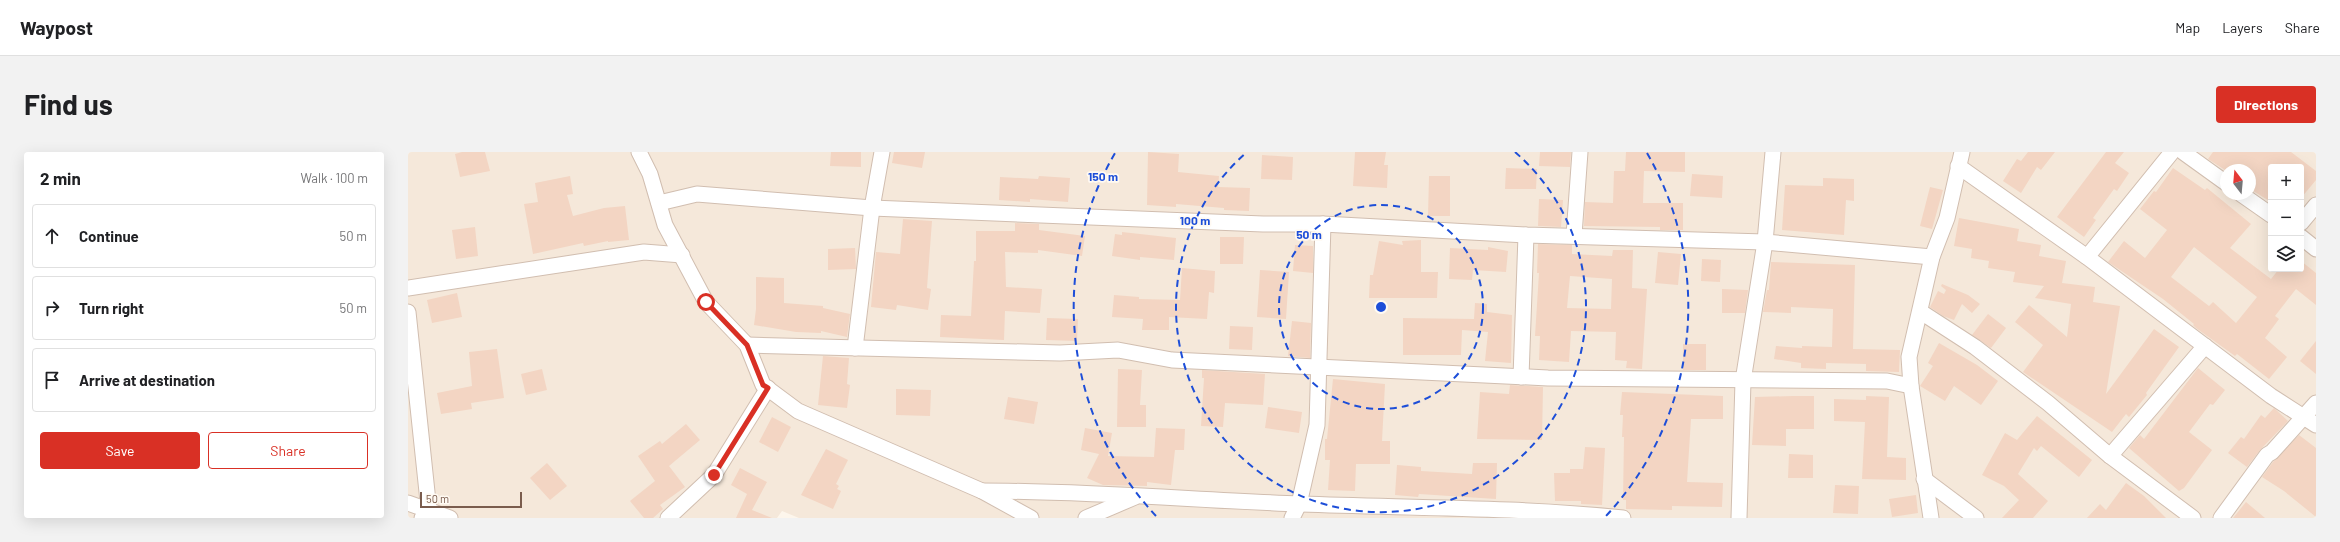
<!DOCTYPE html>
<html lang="en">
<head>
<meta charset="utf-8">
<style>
  :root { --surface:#fff; --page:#f2f2f2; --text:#202124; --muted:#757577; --line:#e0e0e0; --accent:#d93025 }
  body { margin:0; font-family:Barlow,sans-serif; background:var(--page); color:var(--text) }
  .controls { position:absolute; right:12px; top:12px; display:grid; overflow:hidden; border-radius:4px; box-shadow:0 4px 16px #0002 }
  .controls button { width:36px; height:36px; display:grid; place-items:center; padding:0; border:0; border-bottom:1px solid var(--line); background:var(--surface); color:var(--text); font:20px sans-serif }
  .compass { position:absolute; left:1812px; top:12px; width:36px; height:36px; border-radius:50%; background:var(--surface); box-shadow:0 4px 16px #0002; rotate:344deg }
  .scale { position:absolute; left:12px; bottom:10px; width:102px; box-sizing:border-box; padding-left:4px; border:2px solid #7a5c4d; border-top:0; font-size:11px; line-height:14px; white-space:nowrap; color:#7a5c4d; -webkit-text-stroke:3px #fffaf3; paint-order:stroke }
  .stop { position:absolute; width:12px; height:12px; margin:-9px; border:3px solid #d93025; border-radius:50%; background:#fff }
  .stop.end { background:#d93025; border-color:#fff; box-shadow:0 1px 4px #0008 }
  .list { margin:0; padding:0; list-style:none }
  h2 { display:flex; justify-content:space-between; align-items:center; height:52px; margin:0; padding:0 16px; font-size:17px }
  h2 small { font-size:13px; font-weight:400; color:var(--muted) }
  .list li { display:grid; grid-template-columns:26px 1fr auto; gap:12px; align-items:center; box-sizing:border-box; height:64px; margin:0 8px 8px; padding:0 8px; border:1px solid var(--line); border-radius:4px }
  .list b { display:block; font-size:15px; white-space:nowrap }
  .list em { font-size:13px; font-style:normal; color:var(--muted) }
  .actions { display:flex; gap:8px; padding:12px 16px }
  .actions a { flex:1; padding:9px 0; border:1px solid var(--accent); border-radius:4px; text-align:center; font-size:14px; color:var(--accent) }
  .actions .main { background:var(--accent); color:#fff }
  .icon { flex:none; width:22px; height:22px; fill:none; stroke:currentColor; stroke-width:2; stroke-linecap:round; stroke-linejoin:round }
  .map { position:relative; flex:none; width:1908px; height:366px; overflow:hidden; border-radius:4px }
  header { display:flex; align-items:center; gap:24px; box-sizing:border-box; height:56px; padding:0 20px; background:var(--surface); border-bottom:1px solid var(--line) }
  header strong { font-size:19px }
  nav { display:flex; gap:22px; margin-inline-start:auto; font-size:14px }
  .intro { display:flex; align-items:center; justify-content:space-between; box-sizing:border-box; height:96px; padding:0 24px }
  h1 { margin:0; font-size:28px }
  .button { padding:10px 18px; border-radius:4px; background:var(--accent); color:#fff; font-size:14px; font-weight:700 }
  main { display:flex; gap:24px; padding:0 24px }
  aside { flex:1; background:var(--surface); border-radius:4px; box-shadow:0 4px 16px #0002 }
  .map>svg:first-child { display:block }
  .residential { fill:#f5e8da; fill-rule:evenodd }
  .building { fill:#f3d5c3; fill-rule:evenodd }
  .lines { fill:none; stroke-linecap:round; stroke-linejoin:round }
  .minor-casing { stroke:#d1beb0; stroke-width:17 }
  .minor { stroke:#fff; stroke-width:15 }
  .route { stroke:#d93025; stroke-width:5 }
  .ring { fill:none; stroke:#1d4ed8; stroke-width:2; stroke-dasharray:7 5 }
  .centre { fill:#1d4ed8; stroke:#fffaf3; stroke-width:2 }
  .ring-label { font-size:12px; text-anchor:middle; font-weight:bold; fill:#1d4ed8; stroke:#fffaf3; stroke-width:3.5; stroke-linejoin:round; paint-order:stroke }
</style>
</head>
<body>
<header>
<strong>Waypost</strong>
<nav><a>Map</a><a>Layers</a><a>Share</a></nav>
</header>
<div class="intro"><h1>Find us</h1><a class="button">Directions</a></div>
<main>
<aside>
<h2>2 min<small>Walk · 100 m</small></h2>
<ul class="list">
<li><svg class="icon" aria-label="ahead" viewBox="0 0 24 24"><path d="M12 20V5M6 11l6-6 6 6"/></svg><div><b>Continue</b></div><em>50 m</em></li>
<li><svg class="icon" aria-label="right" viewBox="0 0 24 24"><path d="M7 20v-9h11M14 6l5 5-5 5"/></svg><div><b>Turn right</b></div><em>50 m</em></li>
<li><svg class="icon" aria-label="arrive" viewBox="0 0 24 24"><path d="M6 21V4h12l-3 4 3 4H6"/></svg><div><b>Arrive at destination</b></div></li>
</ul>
<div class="actions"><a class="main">Save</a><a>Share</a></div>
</aside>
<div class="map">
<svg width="1908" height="366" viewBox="0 0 1908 366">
  <rect width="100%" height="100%" fill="#fdf6ec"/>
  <path class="residential" d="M 0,0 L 1908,0 L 1908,366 L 391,366 L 374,359 L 369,366 L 0,366 ZM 1863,15 L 1893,15 L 1893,117 L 1863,117 ZM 1818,18 L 1842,18 L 1842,42 L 1818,42 Z"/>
  <g class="building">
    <polygon points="54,0 77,0 82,19 52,25 47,2"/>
    <polygon points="423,0 453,0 453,15 422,14"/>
    <polygon points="486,0 517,0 514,16 484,11"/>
    <polygon points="740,0 771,2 770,20 811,24 810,35 842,36 841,59 816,58 816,56 768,52 768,55 739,53"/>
    <polygon points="947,0 978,0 976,13 980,13 979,36 945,34"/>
    <polygon points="1132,0 1163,0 1162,15 1131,14"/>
    <polygon points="1218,0 1277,0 1277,20 1236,19 1235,51 1275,51 1275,78 1252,78 1252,75 1176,74 1177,50 1205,51 1206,19 1217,19"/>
    <polygon points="1620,0 1647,0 1633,18 1629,15 1613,41 1595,29 1609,7 1613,9"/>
    <polygon points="1698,0 1716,0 1707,11 1721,21 1709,39 1706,37 1685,66 1688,68 1676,85 1649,65"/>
    <polygon points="1805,0 1883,0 1908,19 1908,28 1893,46 1893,15 1863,15 1863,50 1842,37 1842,18 1817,18 1800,7"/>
    <polygon points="854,3 885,5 884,28 853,27"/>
    <polygon points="1098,16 1129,17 1128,37 1097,37"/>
    <path d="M 1765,16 L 1797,38 L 1799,36 L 1843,72 L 1822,96 L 1863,127 L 1871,117 L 1893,117 L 1893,109 L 1908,121 L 1908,153 L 1888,137 L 1867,164 L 1871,167 L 1857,186 L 1879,205 L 1861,227 L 1829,202 L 1827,204 L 1788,176 L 1785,173 L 1786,172 L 1755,147 L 1700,110 L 1716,89 L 1737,106 L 1759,78 L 1732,57 L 1746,39 L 1748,40 ZM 1786,95 L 1849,145 L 1828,171 L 1805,150 L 1801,154 L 1763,125 Z"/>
    <polygon points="1284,22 1315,24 1314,46 1282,44"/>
    <polygon points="162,24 165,42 159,43 165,64 196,56 217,54 221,88 200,90 200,89 176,94 175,91 125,102 116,52 130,50 127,31"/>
    <polygon points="631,24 662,26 660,50 622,47 622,50 591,48 592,25 630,27"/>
    <polygon points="1021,24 1042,24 1042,64 1020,64"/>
    <polygon points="1415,26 1446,27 1446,49 1438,48 1436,83 1374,78 1377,33 1415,34"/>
    <polygon points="1522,35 1535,38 1524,77 1512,74"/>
    <polygon points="1131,47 1155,48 1153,75 1130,74"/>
    <polygon points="1551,66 1611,77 1609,89 1633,93 1631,104 1658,109 1654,131 1687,135 1685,150 1712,154 1698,242 1746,177 1771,195 1738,241 1739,243 1721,265 1718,262 1704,280 1615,220 1635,193 1607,170 1621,153 1659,185 1663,152 1627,146 1636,134 1605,130 1607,120 1580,116 1581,109 1563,106 1564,97 1546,94"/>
    <polygon points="495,67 524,69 519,136 523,137 520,158 489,153 488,158 463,155 468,100 492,102"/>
    <polygon points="607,71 631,72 631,78 677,84 674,104 630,98 630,101 597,100 598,135 634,137 632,161 597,159 596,188 532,185 533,163 563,164 566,109 568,109 568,79 607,79"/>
    <polygon points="67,75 70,104 48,107 44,78"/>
    <polygon points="714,80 768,86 766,108 732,105 732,108 704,104 707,82 714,83"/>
    <polygon points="812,85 836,85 835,112 812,112"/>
    <polygon points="1013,88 1013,120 1030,120 1029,146 961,146 962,123 965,123 971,89 995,93 994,89"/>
    <path d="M 1130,92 L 1164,93 L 1164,102 L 1204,104 L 1205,98 L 1225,98 L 1224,136 L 1239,137 L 1234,217 L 1218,216 L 1219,209 L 1207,208 L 1208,180 L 1163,179 L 1161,210 L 1131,208 L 1132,184 L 1127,184 L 1131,121 L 1129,121 ZM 1162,124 L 1204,127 L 1203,157 L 1159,156 Z"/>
    <polygon points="887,93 905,94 905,121 885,119"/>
    <polygon points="1080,95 1100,99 1098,120 1065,118 1064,128 1041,127 1042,96 1080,98"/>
    <polygon points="447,96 448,117 420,118 420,97"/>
    <polygon points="1250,100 1273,102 1270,133 1247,131"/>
    <polygon points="1294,107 1313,108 1312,130 1293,129"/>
    <polygon points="1363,110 1447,113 1445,197 1492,198 1491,220 1458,219 1458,212 1418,211 1418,217 1393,216 1393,211 1366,207 1368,194 1394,196 1394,194 1424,195 1425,159 1425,157 1383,155 1383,161 1355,160 1359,138 1361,138"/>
    <polygon points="774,116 807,119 806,141 801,140 799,167 761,165 761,178 734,178 735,167 704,165 706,143 731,145 731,147 772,148"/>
    <polygon points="852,118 881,120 878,167 849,165"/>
    <polygon points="348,125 376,126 376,151 415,154 415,156 442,162 439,185 413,179 413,181 388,180 346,173 348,157"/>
    <polygon points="1534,132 1560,143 1572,152 1564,161 1554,152 1546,168 1535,164 1522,155 1530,139 1536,142 1538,138 1533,134"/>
    <polygon points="1314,137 1340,138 1337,161 1314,161"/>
    <polygon points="49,141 54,165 24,171 19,148"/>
    <polygon points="1067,151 1079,152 1079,160 1104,163 1103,211 1077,209 1080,180 1054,178 1053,203 995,203 995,166 1066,167"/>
    <polygon points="1580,162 1598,176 1583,196 1564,183"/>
    <polygon points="639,166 670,167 669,189 638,188"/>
    <polygon points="884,169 903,171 902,206 880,204"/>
    <polygon points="822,174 845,175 844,198 821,197"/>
    <polygon points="1908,189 1908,222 1892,209"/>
    <polygon points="1531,191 1569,213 1590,229 1573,253 1546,234 1537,249 1512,234 1525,214 1520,211"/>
    <rect x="1275" y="192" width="23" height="26"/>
    <polygon points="89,197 96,246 63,251 64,257 33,262 29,241 64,234 61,200"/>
    <polygon points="415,204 441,206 439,232 442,233 439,256 410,253"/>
    <polygon points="1790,216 1817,238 1805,253 1802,252 1781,280 1804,298 1776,336 1771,339 1721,296 1732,283 1736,287"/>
    <polygon points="134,217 139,238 118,243 113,222"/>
    <polygon points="710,217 734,218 732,253 738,253 738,275 709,275"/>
    <polygon points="794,218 857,222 855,253 817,251 815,275 793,274 796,226 794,226"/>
    <polygon points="925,227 977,232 974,289 982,289 982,312 948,312 947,339 920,338 922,308 917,308 917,287 919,287"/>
    <polygon points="1102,233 1135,235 1134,288 1069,287 1072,240 1101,242"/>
    <polygon points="488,237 523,238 522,264 488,263"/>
    <polygon points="1214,240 1315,244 1315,267 1283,267 1279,330 1315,331 1314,355 1264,354 1264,358 1218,357 1218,348 1215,348 1216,285 1214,285 1215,263 1212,263"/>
    <polygon points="1385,244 1406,244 1406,277 1378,277 1378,294 1344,293 1347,245"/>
    <polygon points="1458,244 1481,245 1479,305 1498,306 1498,328 1454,327 1457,270 1426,269 1426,247 1458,248"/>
    <polygon points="600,245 630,250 626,272 596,267"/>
    <polygon points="860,255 894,260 891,281 857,276"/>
    <polygon points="1866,256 1880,269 1852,298 1839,315 1820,301 1833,285 1836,287 1853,263 1857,266"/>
    <polygon points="1629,264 1684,308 1671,325 1633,294 1629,299 1626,296 1610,322 1640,349 1625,366 1594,366 1611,348 1596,334 1574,323 1597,281 1609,288"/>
    <polygon points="364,265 383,275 370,300 351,290"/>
    <polygon points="278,272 292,288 261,314 277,335 252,353 255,357 245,366 236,366 222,349 247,329 230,304 252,289 254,292"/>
    <polygon points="677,276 704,281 700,304 746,305 748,276 777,277 776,298 767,298 763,333 739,330 739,334 695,333 679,326 691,302 673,298"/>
    <polygon points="1891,283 1908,296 1908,365 1876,339 1854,325 1865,310"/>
    <polygon points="1177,295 1197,296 1194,353 1173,352 1173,349 1147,349 1146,321 1162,321 1162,317 1175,317"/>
    <polygon points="418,297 440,308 428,332 431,334 429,337 433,339 425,357 393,343"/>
    <polygon points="1381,302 1405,303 1405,326 1380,326"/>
    <polygon points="139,311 159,334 142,348 122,326"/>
    <polygon points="1065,311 1089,311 1088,347 1011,342 1010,345 987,343 989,313 1013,315 1013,319 1064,322"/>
    <polygon points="332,316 359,330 344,358 364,366 328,366 339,342 323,333"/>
    <polygon points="1718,331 1736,344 1758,366 1679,366 1692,352 1698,358"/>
    <polygon points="1427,333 1451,334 1450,362 1425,361"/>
    <polygon points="1508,343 1510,361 1484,365 1481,347"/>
    <polygon points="1838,350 1857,366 1825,366"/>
  </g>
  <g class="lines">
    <g class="minor-casing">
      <g id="minor">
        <polyline points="231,0 242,22 257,73 298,150 339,193 355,233 390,259 574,339 623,366"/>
        <polyline points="1775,0 1818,31"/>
        <polyline points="1550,14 1679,105 1863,244 1908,273"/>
        <polyline points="1833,42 1863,63"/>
        <polyline points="251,51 289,42 464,56 855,72 915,72 1118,83 1357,90 1524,105"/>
        <polyline points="1893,71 1908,53"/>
        <polyline points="1166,83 1172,0"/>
        <polyline points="1893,85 1908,97"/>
        <polyline points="1679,105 1764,0"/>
        <polyline points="0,136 236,100 274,103"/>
        <polyline points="0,160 21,359 14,366"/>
        <polyline points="1513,160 1567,195 1640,251 1702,304 1785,366"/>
        <polyline points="339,193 652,201 710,198 764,208 1140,226 1479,229 1503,234"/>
        <polyline points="447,196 464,56 474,0"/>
        <polyline points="1113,225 1118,83"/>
        <polyline points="1702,304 1797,194"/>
        <polyline points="1516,327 1568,366"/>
        <path d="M 574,339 C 681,339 787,348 893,352 C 1001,356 1108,355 1215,366"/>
        <polyline points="0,351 42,366"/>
        <polyline points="260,366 306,323 360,236"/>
        <polyline points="678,366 727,345"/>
        <polyline points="884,366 891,352 909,273 915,72"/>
        <polyline points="1331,366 1335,229 1357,90 1365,0"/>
        <polyline points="1523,366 1503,234 1501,205 1524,105 1539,66 1554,0"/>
        <polyline points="1813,366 1859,303 1864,300 1908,251"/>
      </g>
    </g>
    <use href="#minor" class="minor"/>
  </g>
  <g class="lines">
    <polyline class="route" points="298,150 339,193 355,233 360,236 306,323"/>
  </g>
  <g class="ring">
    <circle cx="973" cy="155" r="102"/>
    <path d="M1107 0A205 205 0 1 1 839 0"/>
    <path d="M748 364A307 307 0 0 1 707 1M1239 1A307 307 0 0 1 1198 364"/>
  </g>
  <circle cx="973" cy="155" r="6" class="centre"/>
  <g class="ring-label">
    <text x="695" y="29">150 m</text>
    <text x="787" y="73">100 m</text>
    <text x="901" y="87">50 m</text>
  </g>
</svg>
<div class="controls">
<button>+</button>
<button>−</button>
<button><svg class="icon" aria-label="layers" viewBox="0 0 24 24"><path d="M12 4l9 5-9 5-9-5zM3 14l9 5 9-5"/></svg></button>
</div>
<svg class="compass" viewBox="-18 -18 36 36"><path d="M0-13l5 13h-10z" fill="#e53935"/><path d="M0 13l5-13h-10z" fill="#757577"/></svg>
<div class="scale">50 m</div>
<div class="stop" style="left:298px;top:150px"></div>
<div class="stop end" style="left:306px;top:323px"></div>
</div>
</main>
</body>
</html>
